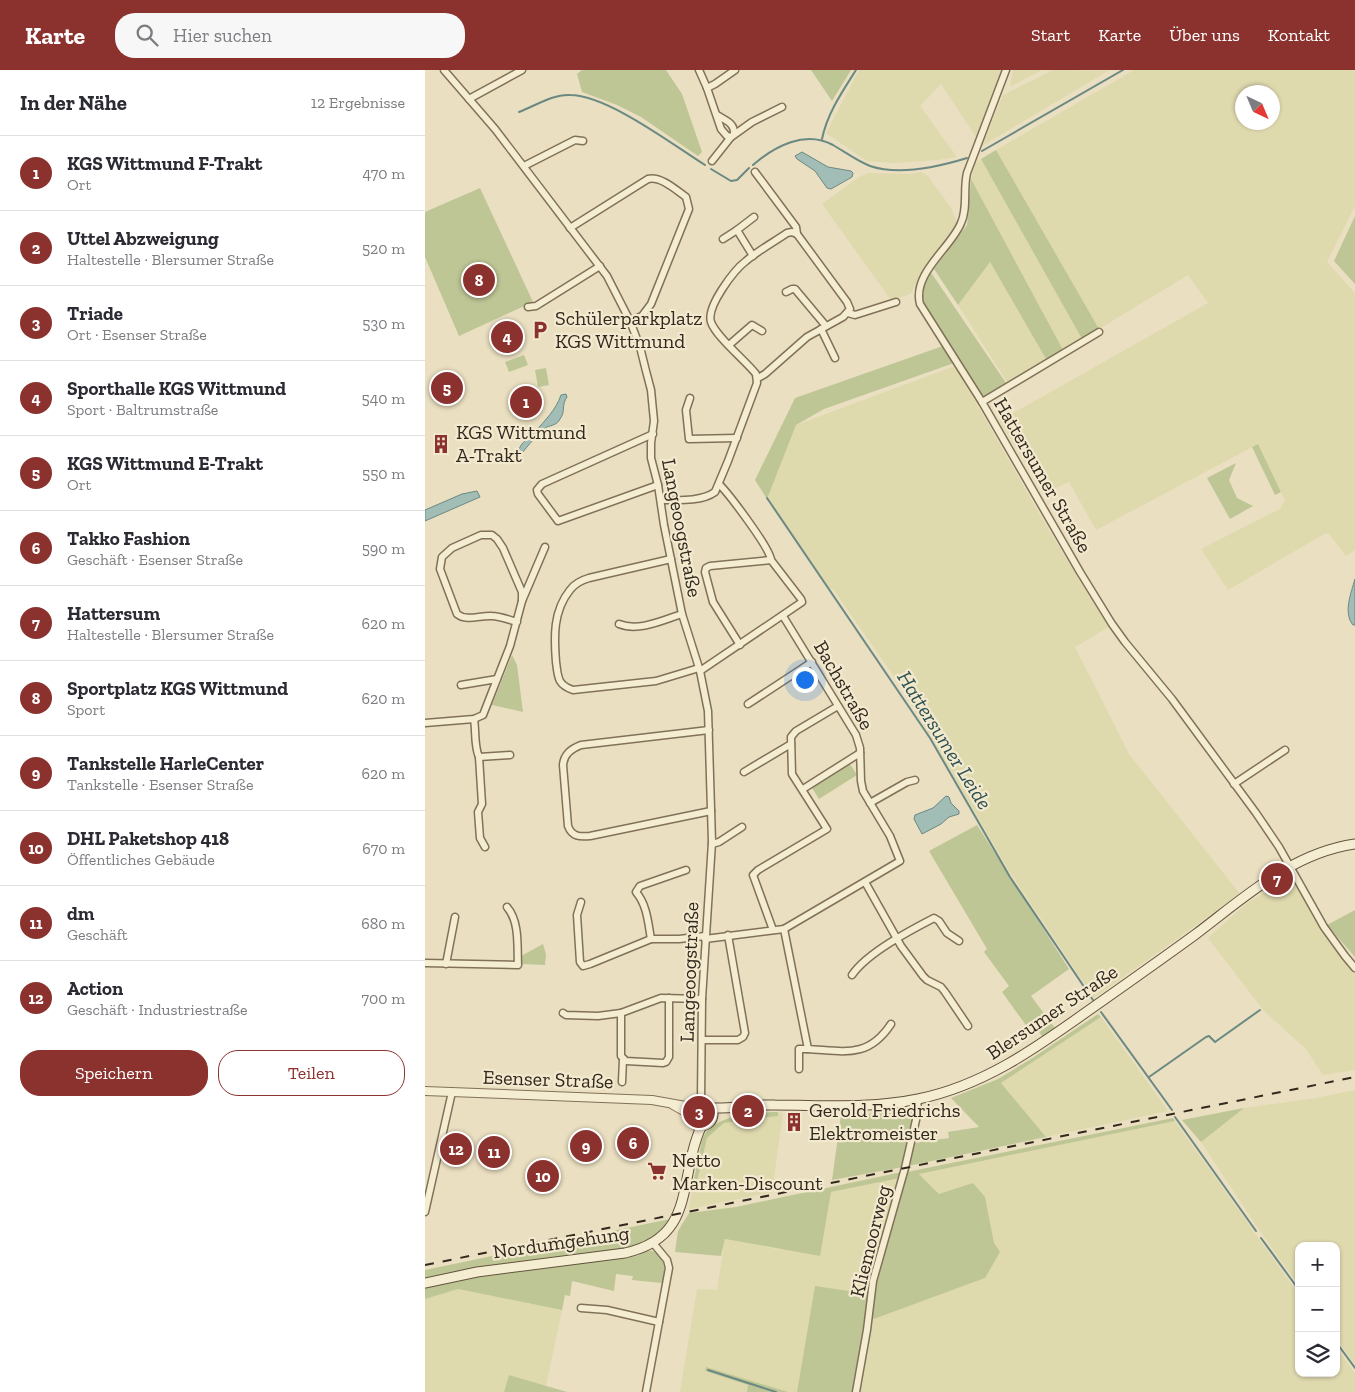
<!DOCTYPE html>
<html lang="de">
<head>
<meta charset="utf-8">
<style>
  :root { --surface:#fff; --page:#f7f7f7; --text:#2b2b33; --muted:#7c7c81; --line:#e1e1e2; --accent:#8b322e }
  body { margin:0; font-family:"Zilla Slab",serif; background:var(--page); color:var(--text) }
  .controls { position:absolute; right:15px; bottom:15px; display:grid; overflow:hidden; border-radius:10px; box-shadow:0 1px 4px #0004 }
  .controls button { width:45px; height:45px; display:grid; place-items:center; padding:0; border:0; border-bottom:1px solid var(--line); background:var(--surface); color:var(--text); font:25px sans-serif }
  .compass { position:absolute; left:810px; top:15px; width:45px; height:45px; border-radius:50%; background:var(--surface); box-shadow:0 1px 4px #0004; rotate:136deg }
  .you { position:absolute; left:379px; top:609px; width:18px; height:18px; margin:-12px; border:4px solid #fff; border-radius:50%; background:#1a73e8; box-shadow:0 0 0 8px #1a73e833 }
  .badge { display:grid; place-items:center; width:32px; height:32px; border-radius:50%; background:var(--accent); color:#fff; font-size:16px; font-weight:700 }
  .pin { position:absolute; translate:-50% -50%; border:2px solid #fff; box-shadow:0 1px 5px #0006 }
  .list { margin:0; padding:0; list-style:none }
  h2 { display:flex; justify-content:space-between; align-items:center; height:65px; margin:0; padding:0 20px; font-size:21px }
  h2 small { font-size:16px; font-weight:400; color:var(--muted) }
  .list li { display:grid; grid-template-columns:32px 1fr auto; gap:15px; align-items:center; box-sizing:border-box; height:75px; padding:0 20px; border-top:1px solid var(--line) }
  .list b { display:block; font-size:19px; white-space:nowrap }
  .list p { margin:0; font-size:16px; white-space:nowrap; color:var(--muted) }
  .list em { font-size:16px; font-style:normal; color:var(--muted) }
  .actions { display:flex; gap:10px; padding:15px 20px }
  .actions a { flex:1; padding:11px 0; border:1px solid var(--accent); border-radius:20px; text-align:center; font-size:18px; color:var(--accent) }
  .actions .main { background:var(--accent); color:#fff }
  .icon { flex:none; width:28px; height:28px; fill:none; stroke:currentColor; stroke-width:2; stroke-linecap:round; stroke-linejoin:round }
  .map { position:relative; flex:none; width:930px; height:1322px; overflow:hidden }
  header { display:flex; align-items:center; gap:30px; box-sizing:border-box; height:70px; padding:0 25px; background:var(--accent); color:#fff }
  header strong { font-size:24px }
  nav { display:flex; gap:28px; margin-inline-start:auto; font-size:18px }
  .search { width:350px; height:45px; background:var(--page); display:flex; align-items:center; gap:12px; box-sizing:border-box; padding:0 18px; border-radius:20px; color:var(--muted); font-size:19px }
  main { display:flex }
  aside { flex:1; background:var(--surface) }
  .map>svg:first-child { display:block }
  .farmland { fill:#dfd9ae; fill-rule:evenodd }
  .green { fill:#bec695 }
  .water { fill:#a2bcb6; stroke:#6b8983 }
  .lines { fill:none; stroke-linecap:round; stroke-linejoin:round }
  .stream { stroke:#6b8983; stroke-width:2 }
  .minor-casing { stroke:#817159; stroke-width:9 }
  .tertiary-casing { stroke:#817159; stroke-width:10 }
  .secondary-casing { stroke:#63523d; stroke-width:11 }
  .minor { stroke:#f5edd2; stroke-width:6 }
  .tertiary { stroke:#f5edd2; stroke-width:8 }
  .secondary { stroke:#f5edd2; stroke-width:9 }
  .rail { stroke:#32281d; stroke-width:2; stroke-dasharray:9 9; stroke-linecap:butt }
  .labels { text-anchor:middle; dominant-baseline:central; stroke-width:4.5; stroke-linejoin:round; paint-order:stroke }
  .poi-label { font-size:20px; fill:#32281d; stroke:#f2e9cf; text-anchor:start }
  .street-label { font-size:20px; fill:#32281d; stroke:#f2e9cf }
  .water-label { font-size:21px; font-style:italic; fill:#2d5050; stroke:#f2e9cf }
</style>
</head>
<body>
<header>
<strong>Karte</strong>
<div class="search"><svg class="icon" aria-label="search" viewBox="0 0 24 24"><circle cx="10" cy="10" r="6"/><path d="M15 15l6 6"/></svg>Hier suchen</div>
<nav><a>Start</a><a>Karte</a><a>Über uns</a><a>Kontakt</a></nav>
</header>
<main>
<aside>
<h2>In der Nähe<small>12 Ergebnisse</small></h2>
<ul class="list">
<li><span class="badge">1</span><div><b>KGS Wittmund F-Trakt</b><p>Ort</p></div><em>470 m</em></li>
<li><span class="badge">2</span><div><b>Uttel Abzweigung</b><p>Haltestelle · Blersumer Straße</p></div><em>520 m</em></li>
<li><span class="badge">3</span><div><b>Triade</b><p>Ort · Esenser Straße</p></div><em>530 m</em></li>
<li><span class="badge">4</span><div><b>Sporthalle KGS Wittmund</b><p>Sport · Baltrumstraße</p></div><em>540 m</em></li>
<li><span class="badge">5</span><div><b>KGS Wittmund E-Trakt</b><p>Ort</p></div><em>550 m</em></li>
<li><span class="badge">6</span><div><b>Takko Fashion</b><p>Geschäft · Esenser Straße</p></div><em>590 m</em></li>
<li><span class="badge">7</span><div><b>Hattersum</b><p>Haltestelle · Blersumer Straße</p></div><em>620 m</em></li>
<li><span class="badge">8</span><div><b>Sportplatz KGS Wittmund</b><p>Sport</p></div><em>620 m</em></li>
<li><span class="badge">9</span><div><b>Tankstelle HarleCenter</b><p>Tankstelle · Esenser Straße</p></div><em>620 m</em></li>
<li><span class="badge">10</span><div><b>DHL Paketshop 418</b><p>Öffentliches Gebäude</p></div><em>670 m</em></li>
<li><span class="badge">11</span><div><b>dm</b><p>Geschäft</p></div><em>680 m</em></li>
<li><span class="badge">12</span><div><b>Action</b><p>Geschäft · Industriestraße</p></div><em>700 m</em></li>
</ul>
<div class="actions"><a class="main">Speichern</a><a>Teilen</a></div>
</aside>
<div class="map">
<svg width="930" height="1322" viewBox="0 0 930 1322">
  <rect width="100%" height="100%" fill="#eadfc0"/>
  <g class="farmland">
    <polygon points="434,0 577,0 551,67 516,14 495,36 532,87 512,90 467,93 442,91 401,63"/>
    <polygon points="588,0 617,0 585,17"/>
    <polygon points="628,0 683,1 557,76 578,25"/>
    <path d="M 709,0 L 930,0 L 930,136 L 902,192 L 930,223 L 930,480 L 921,486 L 905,465 L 901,463 L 803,520 L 776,479 L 855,439 L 860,430 L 833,374 L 671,460 L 644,412 L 618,424 L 614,414 L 574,351 L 783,233 L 763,205 L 674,259 L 571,80 ZM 818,22 L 848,22 L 848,52 L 818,52 Z"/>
    <polygon points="556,89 657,269 638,280 546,109 551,93"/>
    <polygon points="496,102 503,106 526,138 532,153 522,170 495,204 487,222 483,225 466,230 397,134 434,107 443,103 486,104"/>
    <polygon points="565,192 621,289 582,312 533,235"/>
    <polygon points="530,296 618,450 662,523 684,557 650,577 704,684 815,824 669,928 584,801 477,618 408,519 404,518 342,428 371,355"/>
    <polygon points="866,807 909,878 930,901 930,1000 898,1005 881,979 839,941 783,868 822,833"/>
    <polygon points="676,947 743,1041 621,1067 576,1013"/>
    <polygon points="930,1020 930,1295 911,1268 911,1176 874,1176 874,1216 830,1154 776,1072 819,1038 891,1028"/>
    <polygon points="353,1042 358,1043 347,1122 264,1139 268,1114 272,1112 282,1068 299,1053 353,1046"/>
    <polygon points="750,1051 874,1225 874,1303 911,1303 911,1277 930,1303 930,1322 433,1322 446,1250 560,1208 569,1173 560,1127 514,1124 494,1104"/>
    <polygon points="475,1108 444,1224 390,1217 372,1322 363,1322 281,1298 280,1301 323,1315 322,1322 255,1322 272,1219 292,1220 300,1169 357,1180 406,1122"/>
    <polygon points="33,1219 137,1240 121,1316 84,1305 79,1322 0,1322 0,1229"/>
  </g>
  <g class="green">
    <polygon points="157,0 241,0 257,24 277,82 273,86 216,47 192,35 157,22 152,4"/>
    <polygon points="386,0 426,0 407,31"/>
    <polygon points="571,80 674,259 657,269 556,89"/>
    <polygon points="546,109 638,280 621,289 565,192 533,235 509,199 542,155"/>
    <polygon points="55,118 108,232 34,266 0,187 0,142"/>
    <polygon points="930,146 930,214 909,191"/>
    <path d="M 505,201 L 581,313 L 559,327 L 502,244 C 496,228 496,216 505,201 Z"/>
    <polygon points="518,276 529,293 399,339 371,355 342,429 330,410 370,328"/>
    <polygon points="99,285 103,295 84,302 80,292"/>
    <polygon points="121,298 124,315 113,317 110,300"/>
    <polygon points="833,374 856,422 850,425 827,377"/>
    <polygon points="811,393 804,410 812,428 828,436 805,449 782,408"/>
    <polygon points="87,585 92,595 98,642 67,635"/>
    <polygon points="425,694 432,705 394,729 387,718"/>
    <polygon points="552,755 644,899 606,926 630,958 618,968 609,954 603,958 577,922 584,916 559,882 562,879 504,781"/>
    <polygon points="930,840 930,887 902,855"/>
    <polygon points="118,874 121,884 120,895 97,894 96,886"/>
    <polygon points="673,944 676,947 576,1013 621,1067 483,1096 489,1073 524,1068 523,1062 554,1057 526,1028 573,1009 606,989"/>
    <polygon points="490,1037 478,1097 407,1110 416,1045 436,1045"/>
    <polygon points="819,1038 776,1072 757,1050"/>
    <path d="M 347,1042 L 353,1042 L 353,1046 L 299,1053 L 282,1068 L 272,1112 L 268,1114 L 277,1069 C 290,1044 323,1045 347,1042 Z"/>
    <polygon points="748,1048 750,1051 494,1104 514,1124 548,1113 560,1127 569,1173 575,1182 560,1208 446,1250 452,1210 482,1102"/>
    <polygon points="477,1102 475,1108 406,1122 395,1186 300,1169 296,1186 250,1182 253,1161 264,1143 311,1137"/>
    <path d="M 245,1149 C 234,1164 222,1172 204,1179 L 0,1210 L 0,1200 Z"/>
    <path d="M 222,1181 L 228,1181 C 240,1188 240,1199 239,1212 L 237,1213 L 207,1210 L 208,1206 L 191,1204 L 189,1221 L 147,1211 L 145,1226 L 140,1225 L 137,1240 L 33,1219 L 0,1229 L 0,1218 L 29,1210 L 212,1186 Z"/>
    <polygon points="390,1216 444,1224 439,1259 427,1322 372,1322"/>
    <polygon points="281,1297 363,1322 322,1322 323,1315 280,1301"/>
    <polygon points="84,1305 142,1322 79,1322"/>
  </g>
  <g class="water">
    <polygon points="377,82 403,97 426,101 428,103 427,107 406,119 402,118 390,101 372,89 370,86"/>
    <path d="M 141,324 L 142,327 C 136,335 141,341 135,349 C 132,355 127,355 122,357 C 116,360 101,378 97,383 L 94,380 C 96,371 105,369 110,362 C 120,350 131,340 136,325 Z"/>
    <polygon points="52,421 55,427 0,451 0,440 37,424"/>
    <path d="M 930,509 L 930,555 L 928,555 C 918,543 926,523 930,509 Z"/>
    <polygon points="521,726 524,727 526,733 534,741 534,744 524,747 516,754 497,764 489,749 490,745 508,738"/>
  </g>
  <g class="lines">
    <g class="stream">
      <path d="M 94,42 C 110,36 128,24 145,25 C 182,25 247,74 280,95"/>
      <path d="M 397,69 C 402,44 417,22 431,0"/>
      <polyline points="557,81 698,0"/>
      <path d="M 328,95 C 350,76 380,60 408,75 C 420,82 432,91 445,96 C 475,106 513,97 542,88"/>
      <polyline points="286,99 306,111 312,110 324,98"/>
      <polyline points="342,428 505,668 585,807 668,930"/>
      <polyline points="676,942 747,1040"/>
      <polyline points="724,1007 781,967 784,966 790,972 835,940"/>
      <polyline points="750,1047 831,1161"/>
      <polyline points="836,1168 874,1220"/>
      <polyline points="911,1272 930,1298"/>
      <polyline points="283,1300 351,1322"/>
    </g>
    <g class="minor-casing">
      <g id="minor">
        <polyline points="19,0 70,59 182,206 205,251 215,277 221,301 226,320 229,351 226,373 226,388 233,415 239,455 257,544 275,601 283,641 287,772 277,929 276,1032"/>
        <polyline points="274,0 282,18 290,14 310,0"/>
        <path d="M 581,0 L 542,103 C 538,119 543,138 536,153 C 526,178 487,203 495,234 L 557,332 L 655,502 L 687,554 L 700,572 L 747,629 L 831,743 L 854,777 L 899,857 L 920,886 L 930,898"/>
        <polyline points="282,18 296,59 302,66 306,67 327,52 357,37"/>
        <polyline points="44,29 97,0"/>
        <path d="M 292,45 C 300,50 310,53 309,64"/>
        <polyline points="287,91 306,67"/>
        <polyline points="99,96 150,70 158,71"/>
        <path d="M 145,158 L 223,109 C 236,106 251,120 261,127 L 264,139 L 226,234 L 217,246 L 205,251"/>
        <polyline points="298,169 312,160"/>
        <polyline points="328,186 312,160 329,147"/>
        <polyline points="361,222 367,219 370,219 401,256"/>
        <polyline points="103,237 111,236 175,196"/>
        <polyline points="423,243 430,245 471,232"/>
        <polyline points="396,259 410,288"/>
        <polyline points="304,275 327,255 337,261"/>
        <polyline points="333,308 340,304 382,267 418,247 425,239 422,232 372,164"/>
        <polyline points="265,328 261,340 264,369 312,368"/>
        <polyline points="557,332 674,262"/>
        <polyline points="228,364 117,414 112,420 113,424 133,451 233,415"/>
        <path d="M 236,430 C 252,430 276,432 290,422 L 303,391 L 332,313 L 331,304 C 321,291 291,267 286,252 C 281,237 309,200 321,191 C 334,180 349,172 362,163 L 367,162 L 372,164 L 371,157 L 330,102"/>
        <path d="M 246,489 L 164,508 C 157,510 150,513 145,520 C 128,541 129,567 131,592 C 132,598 132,605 135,611 C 138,616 142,618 148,620 L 231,611 L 274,598"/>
        <polyline points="97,531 120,477"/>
        <path d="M 194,554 C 214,562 238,550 257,544"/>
        <polyline points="315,575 288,532 280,502 281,498 285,496 346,490"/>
        <path d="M 275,601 L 377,532 L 376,529 L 346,490 C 345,478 304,424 294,414"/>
        <polyline points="36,615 72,609"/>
        <polyline points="323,634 387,592"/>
        <path d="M 49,649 C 51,661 49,676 54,687 L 85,685"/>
        <path d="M 0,653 L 49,649 L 58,645 L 85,576 L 97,531 L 97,522 L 78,478 L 72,469 L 67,465 L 56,465 L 27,478 L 17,487 L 15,499 L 32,544 C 42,552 55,545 67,546 C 75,546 84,550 92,552"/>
        <path d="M 284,660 L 156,675 C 146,679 139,684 138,695 L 143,756 C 147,767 155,767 165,766 L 286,741"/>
        <polyline points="54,687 57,734 53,742 55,768 60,777"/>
        <polyline points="319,702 366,674"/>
        <polyline points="809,714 860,680"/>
        <polyline points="378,719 435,683"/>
        <polyline points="445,733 482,712 490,710"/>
        <polyline points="287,774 294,772 317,757"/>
        <polyline points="440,812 476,876 498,906 502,910 516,917 520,922 543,956"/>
        <polyline points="156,832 152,845 155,892 158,896 165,894 226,869 254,869 280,866"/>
        <path d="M 359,859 L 383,979 C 419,981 443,989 466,954"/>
        <polyline points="348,860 328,805 333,800 402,759 367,704 366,667 371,661 413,636"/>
        <path d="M 226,869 C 223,852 222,835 211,822 L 215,816 L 261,800"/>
        <polyline points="280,869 359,859 475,791 465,766 438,721 436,711 435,678 431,665 358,546"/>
        <path d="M 0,893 L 93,895 C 92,877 95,852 82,837"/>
        <polyline points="21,894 30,847"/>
        <path d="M 427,905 C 442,883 484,861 509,848 L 514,851 L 522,863 L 534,871"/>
        <polyline points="138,943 141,945 173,946 196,943 236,928 277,929"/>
        <polyline points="196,943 196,986 201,991 238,993 241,992 244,987 244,928"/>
        <polyline points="277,970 313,970 318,967 320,963 303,865"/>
        <polyline points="374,999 374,979 383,979"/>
        <polyline points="197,1012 198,989"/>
        <polyline points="0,1142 27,1022"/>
        <polyline points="156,1238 182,1240 234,1252"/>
        <polyline points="221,1322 244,1198 242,1190 228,1173"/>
        <polyline points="431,1322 442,1260 448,1211 480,1098 491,1050 493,1029"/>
      </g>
    </g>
    <g class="tertiary-casing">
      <g id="tertiary">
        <polyline points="0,1021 227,1030 266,1037"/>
        <polyline points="248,1035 264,1044"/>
      </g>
    </g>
    <g class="secondary-casing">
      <g id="secondary">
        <circle cx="276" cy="1044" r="12"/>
        <path d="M 286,1038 C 307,1039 329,1034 350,1035 C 399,1035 445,1039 493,1029 C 557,1016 608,980 660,943 C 697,917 734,891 771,864 C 820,827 867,783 930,774"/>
        <path d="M 0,1213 L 52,1202 L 200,1183 C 273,1167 252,1108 277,1055"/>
      </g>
    </g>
    <use href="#minor" class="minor"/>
    <use href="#tertiary" class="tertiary"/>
    <use href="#secondary" class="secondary"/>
    <polyline class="rail" points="0,1195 930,1007"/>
  </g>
  <defs>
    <g id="parking-bare" transform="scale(1.5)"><path d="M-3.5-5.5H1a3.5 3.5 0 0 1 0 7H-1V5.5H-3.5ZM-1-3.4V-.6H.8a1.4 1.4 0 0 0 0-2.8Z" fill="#8b322e" stroke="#f2e9cf" stroke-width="2.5" paint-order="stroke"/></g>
    <g id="building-bare" transform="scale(1.5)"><path d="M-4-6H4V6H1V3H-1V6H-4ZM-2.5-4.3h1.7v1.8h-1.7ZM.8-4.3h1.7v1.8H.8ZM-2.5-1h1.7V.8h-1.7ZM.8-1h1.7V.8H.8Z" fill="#8b322e" stroke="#f2e9cf" stroke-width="2.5" paint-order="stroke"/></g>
    <g id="supermarket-bare" transform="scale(1.5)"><path d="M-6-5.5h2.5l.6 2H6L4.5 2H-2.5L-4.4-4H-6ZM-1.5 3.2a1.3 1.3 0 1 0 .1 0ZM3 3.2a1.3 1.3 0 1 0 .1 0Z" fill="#8b322e" stroke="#f2e9cf" stroke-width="2.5" paint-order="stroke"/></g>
  </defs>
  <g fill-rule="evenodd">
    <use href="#parking-bare" x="115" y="260"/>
    <use href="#building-bare" x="16" y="374"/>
    <use href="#building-bare" x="369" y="1052"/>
    <use href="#supermarket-bare" x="232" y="1101"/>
  </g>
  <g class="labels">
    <g class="poi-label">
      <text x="130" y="248">Schülerparkplatz<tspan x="130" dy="23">KGS Wittmund</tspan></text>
      <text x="31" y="362">KGS Wittmund<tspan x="31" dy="23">A-Trakt</tspan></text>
      <text x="384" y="1040">Gerold Friedrichs<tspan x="384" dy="23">Elektromeister</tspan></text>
      <text x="247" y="1090">Netto<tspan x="247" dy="23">Marken-Discount</tspan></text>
    </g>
    <g class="street-label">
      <text transform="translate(618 405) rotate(60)">Hattersumer Straße</text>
      <text transform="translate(257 458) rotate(79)">Langeoogstraße</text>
      <text transform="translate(419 615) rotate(60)">Bachstraße</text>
      <text transform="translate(264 902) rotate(-88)">Langeoogstraße</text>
      <text transform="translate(627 942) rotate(-34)">Blersumer Straße</text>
      <text transform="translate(123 1009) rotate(2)">Esenser Straße</text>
      <text transform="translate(445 1171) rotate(-76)">Kliemoorweg</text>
      <text transform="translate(136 1172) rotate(-8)">Nordumgehung</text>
    </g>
    <g class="water-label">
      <text transform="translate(520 670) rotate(58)">Hattersumer Leide</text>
    </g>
  </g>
</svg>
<div class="controls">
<button>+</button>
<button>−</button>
<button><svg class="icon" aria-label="layers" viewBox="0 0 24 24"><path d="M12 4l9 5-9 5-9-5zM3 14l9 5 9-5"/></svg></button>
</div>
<svg class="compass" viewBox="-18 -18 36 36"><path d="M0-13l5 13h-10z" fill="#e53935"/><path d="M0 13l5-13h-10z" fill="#7c7c81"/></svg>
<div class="you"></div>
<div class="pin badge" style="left:101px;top:332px">1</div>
<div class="pin badge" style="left:323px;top:1041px">2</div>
<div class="pin badge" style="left:274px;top:1042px">3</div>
<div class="pin badge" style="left:82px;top:267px">4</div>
<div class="pin badge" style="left:22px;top:318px">5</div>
<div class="pin badge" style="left:208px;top:1073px">6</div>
<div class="pin badge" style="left:852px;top:809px">7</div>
<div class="pin badge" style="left:54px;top:210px">8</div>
<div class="pin badge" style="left:161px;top:1076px">9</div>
<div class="pin badge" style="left:118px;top:1106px">10</div>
<div class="pin badge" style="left:69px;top:1082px">11</div>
<div class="pin badge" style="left:31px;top:1079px">12</div>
</div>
</main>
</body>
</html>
